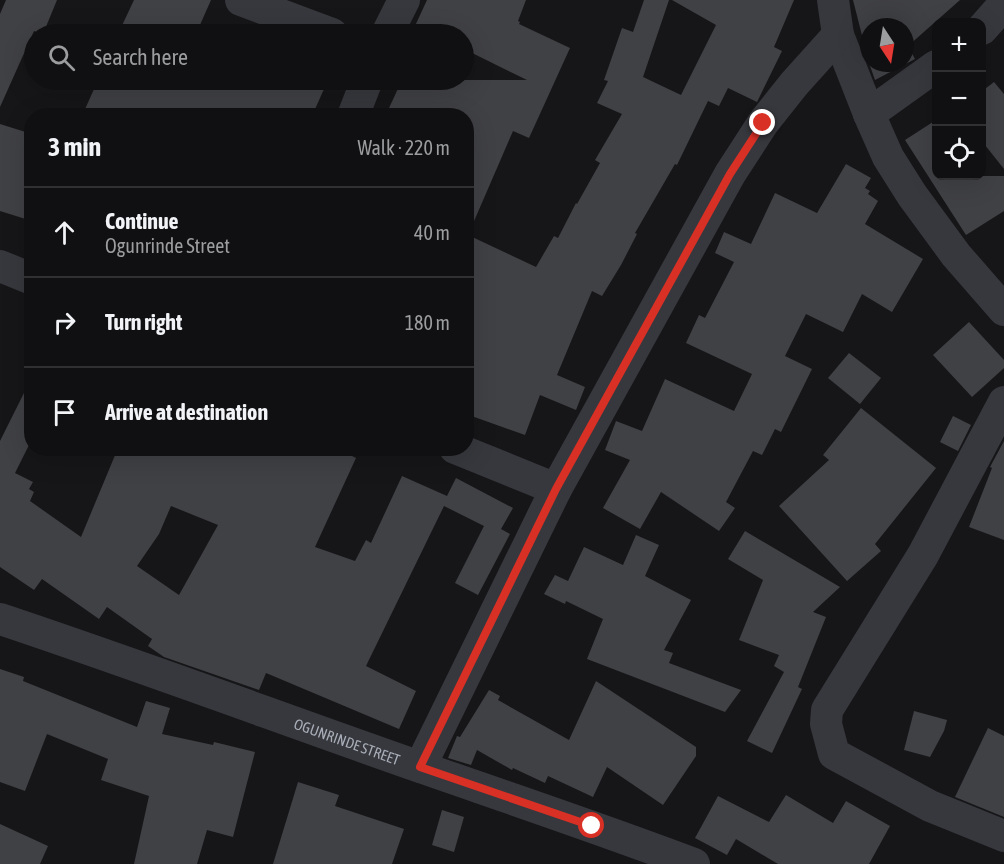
<!DOCTYPE html>
<html lang="en">
<head>
<meta charset="utf-8">
<style>
  :root { --surface:#101012; --page:#1e1e20; --text:#f1f3f6; --muted:#9c9d9f; --line:#303032 }
  body { margin:0; font-family:"Asap Condensed",sans-serif; background:var(--page); color:var(--text) }
  .controls { position:absolute; right:18px; top:18px; display:grid; overflow:hidden; border-radius:12px; box-shadow:0 6px 24px #0002 }
  .controls button { width:54px; height:54px; display:grid; place-items:center; padding:0; border:0; border-bottom:2px solid var(--line); background:var(--surface); color:var(--text); font:30px sans-serif }
  .compass { position:absolute; left:860px; top:18px; width:54px; height:54px; border-radius:50%; background:var(--surface); box-shadow:0 6px 24px #0002; rotate:168deg }
  .stop { position:absolute; width:18px; height:18px; margin:-14px; border:4px solid #d93025; border-radius:50%; background:#fff }
  .stop.end { background:#d93025; border-color:#fff; box-shadow:0 2px 6px #0008 }
  .list { margin:0; padding:0; list-style:none }
  h2 { display:flex; justify-content:space-between; align-items:center; height:78px; margin:0; padding:0 24px; font-size:26px }
  h2 small { font-size:20px; font-weight:400; color:var(--muted) }
  .list li { display:grid; grid-template-columns:39px 1fr auto; gap:18px; align-items:center; box-sizing:border-box; height:90px; padding:0 24px; border-top:2px solid var(--line) }
  .list b { display:block; font-size:22px; white-space:nowrap }
  .list p { margin:0; font-size:20px; white-space:nowrap; color:var(--muted) }
  .list em { font-size:20px; font-style:normal; color:var(--muted) }
  .icon { flex:none; width:33px; height:33px; fill:none; stroke:currentColor; stroke-width:2; stroke-linecap:round; stroke-linejoin:round }
  .map { position:relative; flex:none; width:1004px; height:864px; overflow:hidden }
  .search { position:absolute; background:var(--surface); box-shadow:0 6px 24px #0002; left:24px; top:24px; width:450px; height:66px; display:flex; align-items:center; gap:15px; box-sizing:border-box; padding:0 21px; border-radius:33px; color:var(--muted); font-size:22px }
  .panel { position:absolute; background:var(--surface); box-shadow:0 6px 24px #0002; left:24px; top:108px; width:450px; height:348px; border-radius:24px }
  .map>svg:first-child { display:block }
  .building { fill:#404145; fill-rule:evenodd }
  .lines { fill:none; stroke-linecap:round; stroke-linejoin:round }
  .street { stroke:#37383d; stroke-width:32 }
  .route { stroke:#d93025; stroke-width:8 }
  .labels { text-anchor:middle; dominant-baseline:central; stroke-width:6; stroke-linejoin:round; paint-order:stroke }
  .street-label { font-size:15px; fill:#a8adb8; stroke:#111113 }
</style>
</head>
<body>
<div class="map">
<svg width="1004" height="864" viewBox="0 0 1004 864">
  <rect width="100%" height="100%" fill="#161618"/>
  <g class="building">
    <polygon points="6,0 57,0 43,34 34,31 0,107 0,14"/>
    <polygon points="134,0 211,0 196,34 118,34"/>
    <polygon points="427,0 526,0 518,21 520,22 519,24 570,48 529,138 513,131 468,235 536,267 554,236 558,238 576,203 577,204 600,163 595,160 622,114 597,103 608,81 604,80 622,28 633,32 644,0 669,0 643,77 681,95 716,25 672,0 794,0 774,47 782,51 758,100 757,102 728,88 719,106 708,101 677,165 675,164 635,233 637,234 621,265 602,296 592,291 557,375 585,387 576,410 540,395 525,435 466,414 466,116 391,116 393,110 389,108 402,80 527,80 464,49 464,34 433,34 415,26"/>
    <polygon points="853,0 960,0 908,46 915,59 875,80 869,63 905,63 905,27 869,27 869,63"/>
    <polygon points="98,80 303,80 324,89 312,116 82,116"/>
    <polygon points="994,82 1004,94 1004,169 981,140 981,92"/>
    <polygon points="936,120 936,176 1004,176 1004,211 966,235 905,140"/>
    <polygon points="0,124 32,134 32,221 0,211"/>
    <polygon points="846,164 871,178 865,188 870,191 868,194 878,201 865,224 923,259 892,312 862,294 843,332 806,314 785,356 812,369 781,432 775,429 762,455 753,451 726,502 735,508 719,531 661,492 640,529 603,508 630,460 605,450 616,421 642,431 665,379 734,411 752,374 686,343 699,315 705,318 734,262 715,253 724,232 751,244 775,193 817,213"/>
    <polygon points="969,322 1004,360 1004,368 972,397 933,355"/>
    <polygon points="849,353 881,378 860,404 828,378"/>
    <path d="M 32,377 L 32,439 L 15,473 L 33,482 L 29,489 L 34,492 L 30,501 L 81,537 L 118,448 L 336,448 L 356,458 L 315,547 L 355,561 L 366,540 L 371,543 L 402,476 L 447,496 L 456,478 L 513,508 L 501,529 L 510,534 L 478,595 L 455,583 L 484,526 L 444,506 L 366,666 L 416,691 L 399,729 L 266,673 L 259,690 L 164,657 L 148,646 L 152,639 L 107,607 L 99,619 L 42,579 L 34,590 L 0,567 L 0,441 ZM 171,506 L 218,525 L 179,595 L 137,566 L 159,534 Z"/>
    <polygon points="861,408 936,468 875,544 881,551 847,581 779,506 829,460 823,455"/>
    <polygon points="953,416 971,425 958,451 940,442"/>
    <polygon points="1004,441 1004,540 969,527 992,468 990,467"/>
    <polygon points="745,531 840,587 813,612 826,617 798,687 802,689 772,753 747,741 784,672 774,666 779,655 739,640 763,580 728,559"/>
    <polygon points="636,535 659,545 645,576 691,600 664,650 673,653 669,663 741,690 725,712 587,659 603,619 566,601 565,604 544,594 555,575 568,581 584,547 623,565"/>
    <polygon points="0,669 24,677 23,681 137,727 146,701 170,708 162,734 213,745 214,742 255,752 233,837 207,830 197,864 134,864 149,796 101,780 108,759 47,734 25,791 0,782"/>
    <polygon points="596,681 696,747 696,756 663,805 607,767 593,797 548,776 545,783 513,768 512,770 477,750 471,765 448,758 457,736 460,737 489,690 500,696 498,700 569,740"/>
    <polygon points="914,711 947,720 944,731 930,757 904,750"/>
    <polygon points="988,728 1004,736 1004,817 955,797"/>
    <polygon points="298,782 339,795 335,806 404,829 392,864 273,864"/>
    <polygon points="786,795 833,823 846,801 890,826 869,864 778,864 736,839 727,855 695,838 718,796 769,822"/>
    <polygon points="442,810 464,817 454,852 432,845"/>
    <polygon points="0,824 48,846 40,864 0,864"/>
  </g>
  <g class="lines">
    <g class="street">
      <polyline points="241,0 332,34"/>
      <polyline points="833,0 838,35 869,114 888,157 912,195 956,255 1004,310"/>
      <polyline points="982,29 1004,4"/>
      <polyline points="387,34 404,0"/>
      <polyline points="869,114 936,66"/>
      <polyline points="353,116 367,80"/>
      <polyline points="0,266 32,279"/>
      <polyline points="1004,402 923,555 827,710 826,724 834,754 930,806 1004,836"/>
      <polyline points="455,448 556,489"/>
      <path id="s1" d="M 0,619 C 141,666 280,718 420,767 C 512,799 604,830 694,864"/>
      <polyline points="420,767 556,489 730,174 763,123 794,84 838,35"/>
    </g>
  </g>
  <g class="lines">
    <polyline class="route" points="592,826 420,767 556,489 730,174 763,123"/>
  </g>
  <g class="labels">
    <g class="street-label">
      <text stroke="none"><textPath href="#s1" startOffset="368">OGUNRINDE STREET</textPath></text>
    </g>
  </g>
</svg>
<div class="controls">
<button>+</button>
<button>−</button>
<button><svg class="icon" aria-label="locate" viewBox="0 0 24 24"><circle cx="12" cy="12" r="6"/><path d="M12 2v4M12 18v4M2 12h4M18 12h4"/></svg></button>
</div>
<svg class="compass" viewBox="-18 -18 36 36"><path d="M0-13l5 13h-10z" fill="#e53935"/><path d="M0 13l5-13h-10z" fill="#9c9d9f"/></svg>
<div class="stop" style="left:592px;top:826px"></div>
<div class="stop end" style="left:763px;top:123px"></div>
<div class="search"><svg class="icon" aria-label="search" viewBox="0 0 24 24"><circle cx="10" cy="10" r="6"/><path d="M15 15l6 6"/></svg>Search here</div>
<section class="panel">
<h2>3 min<small>Walk · 220 m</small></h2>
<ul class="list">
<li><svg class="icon" aria-label="ahead" viewBox="0 0 24 24"><path d="M12 20V5M6 11l6-6 6 6"/></svg><div><b>Continue</b><p>Ogunrinde Street</p></div><em>40 m</em></li>
<li><svg class="icon" aria-label="right" viewBox="0 0 24 24"><path d="M7 20v-9h11M14 6l5 5-5 5"/></svg><div><b>Turn right</b></div><em>180 m</em></li>
<li><svg class="icon" aria-label="arrive" viewBox="0 0 24 24"><path d="M6 21V4h12l-3 4 3 4H6"/></svg><div><b>Arrive at destination</b></div></li>
</ul>
</section>
</div>
</body>
</html>
